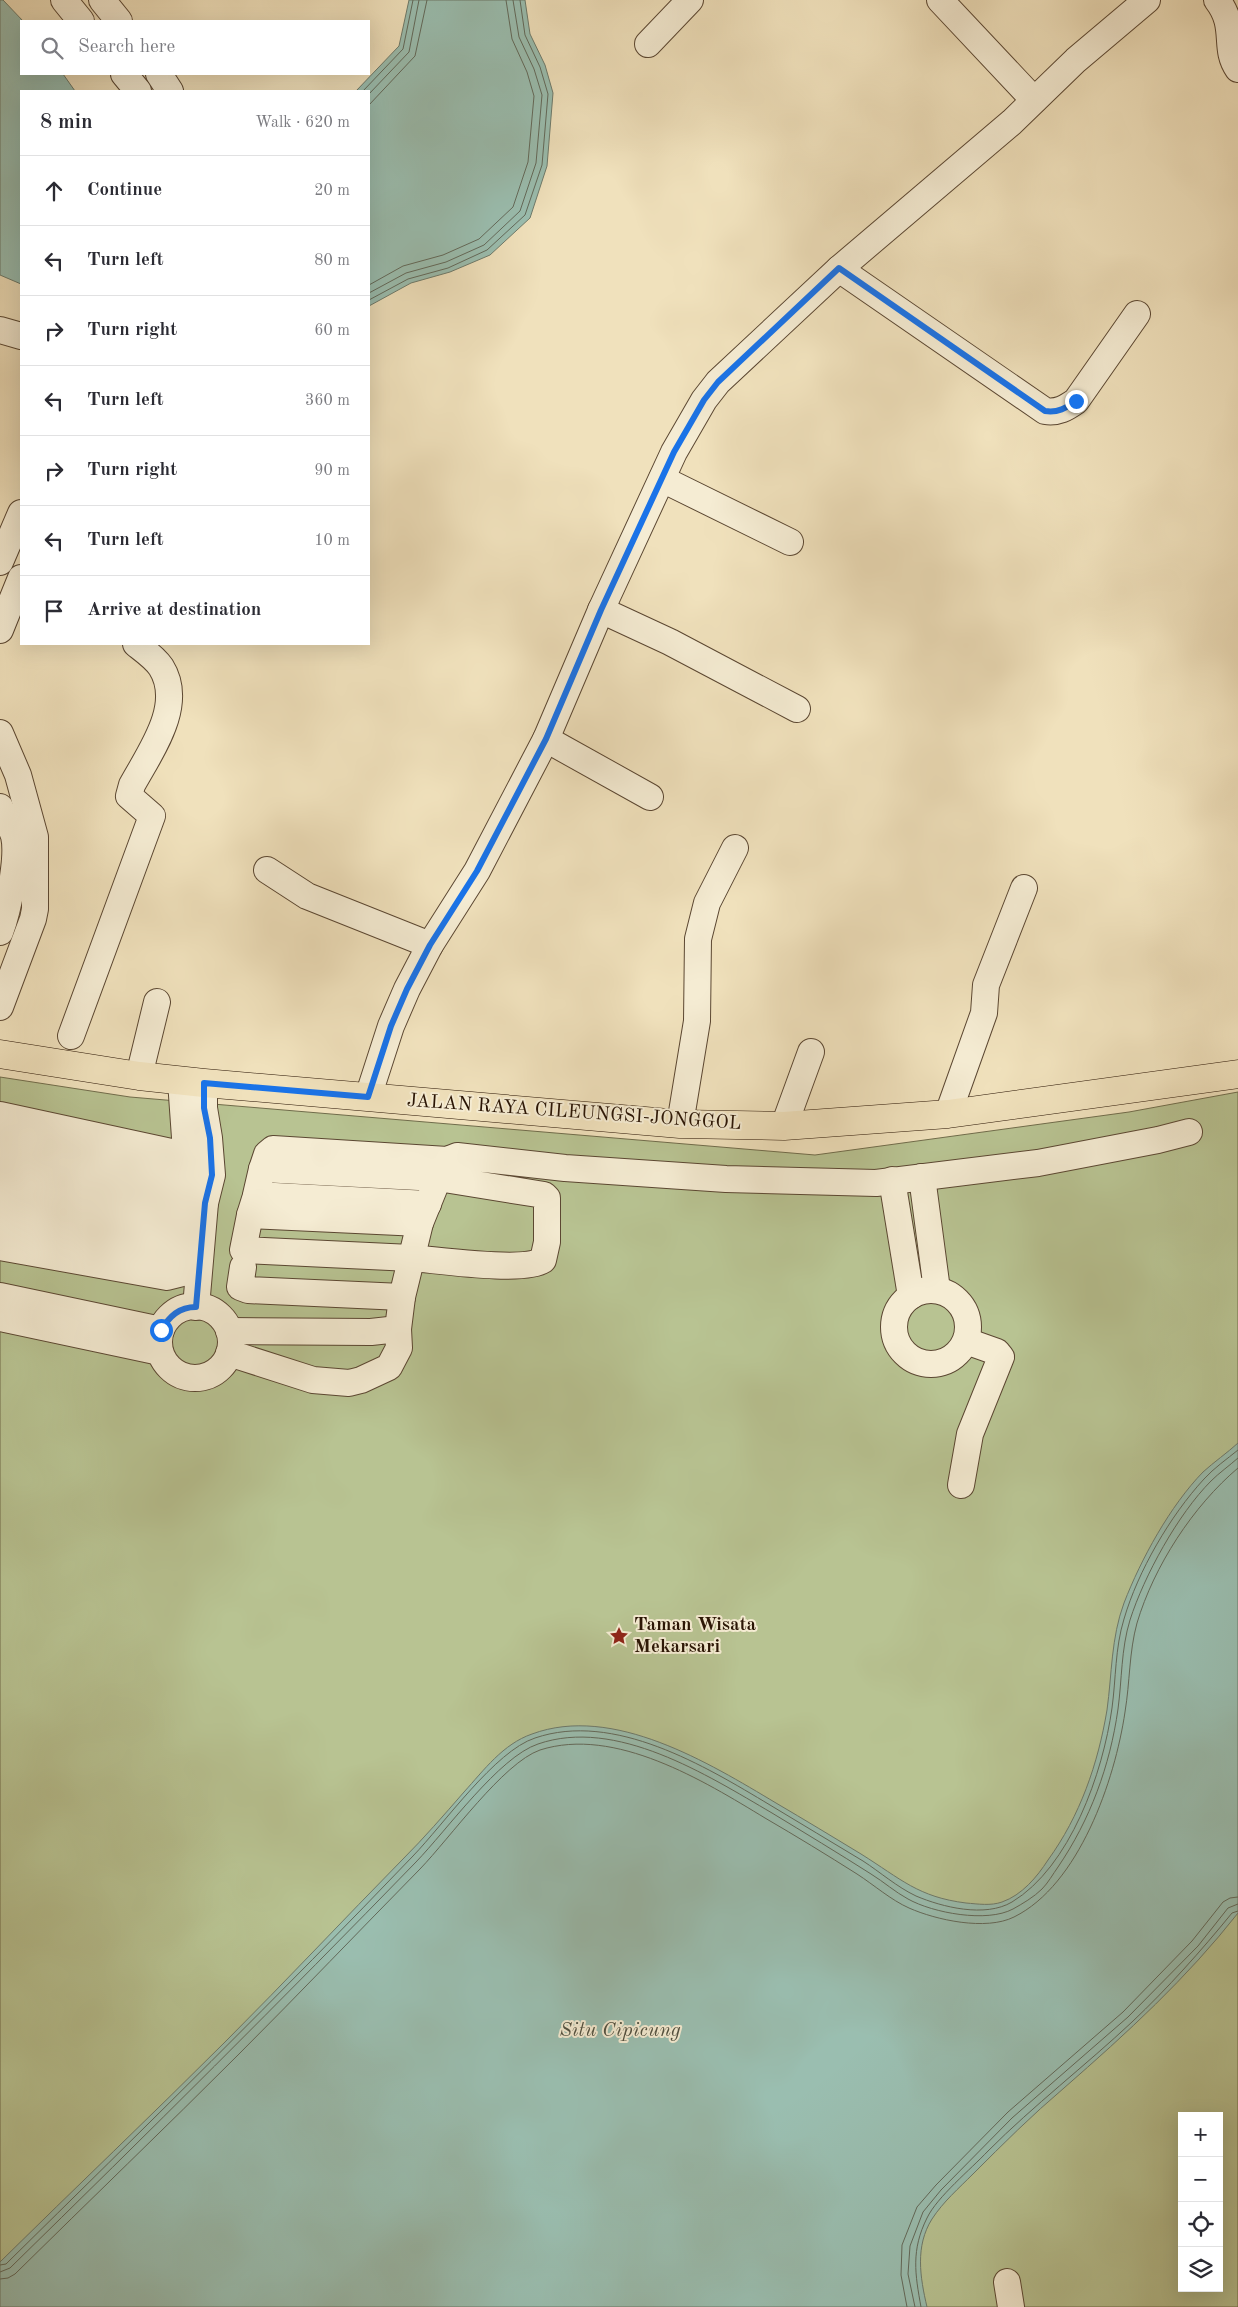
<!DOCTYPE html>
<html lang="en">
<head>
<meta charset="utf-8">
<style>
  :root { --surface:#fff; --page:#f2f2f3; --text:#2b2b33; --muted:#7c7c81; --line:#e1e1e2 }
  body { margin:0; font-family:"Old Standard TT",serif; background:var(--page); color:var(--text) }
  .controls { position:absolute; right:15px; bottom:15px; display:grid; overflow:hidden; border-radius:0px; box-shadow:0 5px 20px #0002 }
  .controls button { width:45px; height:45px; display:grid; place-items:center; padding:0; border:0; border-bottom:1px solid var(--line); background:var(--surface); color:var(--text); font:25px sans-serif }
  .stop { position:absolute; width:15px; height:15px; margin:-11px; border:4px solid #1a73e8; border-radius:50%; background:#fff }
  .stop.end { background:#1a73e8; border-color:#fff; box-shadow:0 1px 5px #0008 }
  .list { margin:0; padding:0; list-style:none }
  h2 { display:flex; justify-content:space-between; align-items:center; height:65px; margin:0; padding:0 20px; font-size:21px }
  h2 small { font-size:16px; font-weight:400; color:var(--muted) }
  .list li { display:grid; grid-template-columns:32px 1fr auto; gap:15px; align-items:center; box-sizing:border-box; height:70px; padding:0 20px; border-top:1px solid var(--line) }
  .list b { display:block; font-size:19px; white-space:nowrap }
  .list em { font-size:16px; font-style:normal; color:var(--muted) }
  .icon { flex:none; width:28px; height:28px; fill:none; stroke:currentColor; stroke-width:2; stroke-linecap:round; stroke-linejoin:round }
  .map { position:relative; flex:none; width:1238px; height:2307px; overflow:hidden }
  .search { position:absolute; background:var(--surface); box-shadow:0 5px 20px #0002; left:20px; top:20px; width:350px; height:55px; display:flex; align-items:center; gap:12px; box-sizing:border-box; padding:0 18px; border-radius:0px; color:var(--muted); font-size:19px }
  .panel { position:absolute; background:var(--surface); box-shadow:0 5px 20px #0002; left:20px; top:90px; width:350px; height:555px; border-radius:0px }
  .map>svg:first-child { display:block }
  .green { fill:#b8c392; stroke:#706c4b; fill-rule:evenodd }
  .water { fill:#9abeb0; stroke:#6d7a6b }
  .lines { fill:none; stroke-linecap:round; stroke-linejoin:round }
  .shore { stroke:#62695a; stroke-width:1 }
  .minor-casing { stroke:#5b4732; stroke-width:28 }
  .major-casing { stroke:#291404; stroke-width:29 }
  .minor { stroke:#f5ecd3; stroke-width:26 }
  .major { stroke:#f0e1bc; stroke-width:28 }
  .route { stroke:#1a73e8; stroke-width:6 }
  .labels { text-anchor:middle; dominant-baseline:central; stroke-width:4; stroke-linejoin:round; paint-order:stroke }
  .street-label { font-size:19px; fill:#291404; stroke:#f5ecd3 }
  .poi-label { font-size:19px; font-weight:bold; fill:#291404; stroke:#f5ecd3; text-anchor:start }
  .water-label { font-size:20px; font-style:italic; fill:#515040; stroke:#f5ecd3 }
</style>
</head>
<body>
<div class="map">
<svg width="1238" height="2307" viewBox="0 0 1238 2307">
  <rect width="100%" height="100%" fill="#f0e1bc"/>
  <filter id="stains"><feTurbulence type="fractalNoise" baseFrequency=".004" numOctaves="4"/><feColorMatrix values="0 0 0 0 .2 0 0 0 0 .09 0 0 0 0 .02 0 0 0 .5 -.17"/></filter>
  <radialGradient id="worn" r=".72"><stop offset=".6" stop-color="#630" stop-opacity="0"/><stop offset="1" stop-color="#630" stop-opacity=".3"/></radialGradient>
  <path class="green" d="M 0,1077 L 130,1097 L 815,1155 L 1129,1112 L 1238,1092 L 1238,2307 L 0,2307 ZM 1182,2116 L 1219,2116 L 1219,2288 L 1182,2288 Z"/>
  <g class="water">
    <polygon points="0,0 3,0 23,21 21,21 21,74 63,74 75,91 21,91 21,284 0,275"/>
    <polygon points="409,0 525,0 530,34 545,65 553,93 547,166 530,218 490,255 450,272 411,283 369,306 369,91 356,91 399,46"/>
    <path d="M 1238,1443 L 1238,1913 C 1187,1978 1127,2033 1064,2088 C 1032,2115 1003,2144 973,2174 C 959,2188 943,2202 932,2219 C 915,2246 920,2277 927,2307 L 0,2307 L 0,2262 C 75,2188 152,2115 226,2041 C 286,1981 344,1919 403,1859 C 424,1838 444,1815 464,1792 C 484,1770 503,1744 532,1734 C 613,1704 709,1763 776,1803 C 805,1820 833,1837 861,1854 C 901,1879 918,1897 966,1903 C 978,1904 991,1906 1002,1902 C 1022,1895 1037,1877 1048,1860 C 1080,1816 1098,1764 1107,1710 C 1112,1674 1111,1638 1124,1603 C 1141,1559 1170,1506 1203,1472 C 1214,1462 1227,1453 1238,1443 Z"/>
  </g>
  <g class="lines">
    <g class="shore">
      <polyline points="363,91 403,49 413,0"/>
      <polyline points="369,94 409,52 419,0"/>
      <polyline points="369,105 415,56 427,0"/>
      <polyline points="369,285 403,266 443,255 479,239 513,207 528,162 534,96 527,72 512,39 506,0"/>
      <polyline points="369,293 406,273 446,262 484,245 520,211 536,163 542,95 534,69 519,37 513,0"/>
      <polyline points="369,300 408,279 448,268 487,250 525,215 542,165 548,94 540,67 525,35 520,0"/>
      <path d="M 0,2265 L 6,2264 C 143,2129 280,1995 413,1856 C 444,1824 495,1751 535,1738 C 614,1711 705,1766 770,1805 C 801,1824 832,1842 863,1861 C 880,1872 897,1887 916,1896 C 942,1907 985,1918 1012,1902 C 1070,1867 1103,1773 1112,1708 C 1116,1679 1115,1648 1124,1619 C 1138,1571 1170,1516 1204,1479 C 1214,1468 1227,1459 1238,1450"/>
      <path d="M 0,2272 L 10,2268 C 147,2134 283,1999 416,1862 C 447,1830 499,1757 538,1744 C 616,1717 707,1775 772,1813 C 805,1833 838,1853 871,1874 C 884,1882 895,1892 908,1899 C 933,1913 987,1923 1013,1909 C 1022,1904 1034,1897 1042,1889 C 1048,1883 1053,1874 1058,1867 C 1090,1820 1110,1766 1118,1709 C 1122,1680 1121,1649 1130,1620 C 1144,1576 1178,1514 1211,1481 C 1219,1473 1229,1466 1238,1458"/>
      <path d="M 0,2279 L 8,2278 L 15,2274 C 90,2200 165,2128 239,2054 C 300,1993 360,1930 420,1869 C 450,1838 503,1763 540,1750 C 615,1726 704,1781 765,1818 C 796,1836 827,1855 857,1874 C 874,1885 891,1900 909,1908 C 936,1920 986,1931 1014,1917 C 1079,1885 1115,1780 1125,1712 C 1130,1682 1129,1652 1137,1623 C 1154,1566 1193,1506 1238,1468"/>
      <polyline points="907,2307 901,2275 902,2245 917,2207 936,2185 1008,2112 1123,2012 1192,1941 1223,1902 1230,1898 1238,1897"/>
      <polyline points="915,2307 908,2274 910,2246 923,2212 941,2190 1012,2118 1128,2017 1198,1946 1228,1908 1238,1904"/>
      <path d="M 921,2307 C 915,2274 911,2250 927,2218 C 937,2197 971,2169 988,2151 C 1034,2105 1085,2066 1132,2022 C 1168,1988 1201,1951 1232,1913 L 1238,1911"/>
    </g>
    <g class="minor-casing">
      <g id="minor">
        <polyline points="64,0 81,21"/>
        <polyline points="102,0 119,21"/>
        <polyline points="940,0 1034,100"/>
        <path d="M 1217,0 C 1238,27 1223,48 1238,69"/>
        <polyline points="648,44 690,0"/>
        <polyline points="124,74 138,91"/>
        <polyline points="159,74 170,91"/>
        <path d="M 839,269 L 1045,411 C 1058,413 1066,408 1076,401 L 1137,314"/>
        <polyline points="0,330 21,336"/>
        <polyline points="662,479 790,542"/>
        <polyline points="0,562 21,513"/>
        <polyline points="601,610 670,642 797,709"/>
        <polyline points="0,630 21,578"/>
        <polyline points="0,733 18,775 35,837 35,909 33,919 0,1007"/>
        <polyline points="546,739 650,797"/>
        <path d="M 0,807 C 4,816 11,826 14,836 C 19,857 8,911 0,932"/>
        <polyline points="267,870 307,896 430,945"/>
        <path d="M 71,1036 L 152,816 L 129,796 L 132,785 C 150,752 185,705 161,667 C 155,658 145,651 136,644"/>
        <polyline points="139,1076 157,1002"/>
        <polyline points="181,1081 188,1180 205,1203"/>
        <polyline points="368,1097 391,1026 407,989 430,945 477,871 546,739 601,610 674,452 704,400 718,382 839,269 1012,122 1076,60 1147,0"/>
        <polyline points="948,1114 984,1013 986,985 1024,888"/>
        <polyline points="0,1115 171,1152 166,1172 0,1134"/>
        <polyline points="680,1124 697,1021 698,939 707,903 735,848"/>
        <polyline points="784,1126 811,1052"/>
        <polyline points="0,1155 178,1192 184,1207 0,1165"/>
        <polyline points="262,1169 256,1195 428,1204"/>
        <polyline points="922,1177 937,1290"/>
        <polyline points="892,1180 911,1296"/>
        <polyline points="0,1187 189,1224 189,1240 0,1202"/>
        <polyline points="255,1199 250,1215 420,1223"/>
        <path d="M 250,1215 L 243,1250 C 299,1253 355,1255 411,1258 C 438,1260 523,1273 543,1260 L 547,1242 L 547,1198 L 544,1195 L 438,1178 L 262,1169 L 267,1154 L 273,1149 L 447,1160 L 457,1156 L 565,1168 L 726,1179 L 876,1183 L 1038,1163 L 1158,1140 L 1189,1132"/>
        <polyline points="0,1221 186,1262 183,1273 167,1277 0,1247"/>
        <polyline points="243,1267 240,1287 248,1290 402,1297"/>
        <circle cx="931" cy="1327" r="37"/>
        <polyline points="0,1296 161,1330"/>
        <circle cx="195" cy="1342" r="36"/>
        <polyline points="196,1307 205,1203 212,1175 209,1138 204,1108 204,1083"/>
        <polyline points="0,1318 160,1352"/>
        <polyline points="229,1331 371,1332 398,1329"/>
        <polyline points="229,1353 313,1380 349,1383 361,1380 389,1367 399,1348 398,1329 402,1297 420,1223 444,1164"/>
        <polyline points="961,1485 970,1434 1001,1357 997,1352 966,1341"/>
        <polyline points="1007,2282 1011,2307"/>
      </g>
    </g>
    <g class="major-casing">
      <polyline id="major" points="0,1054 139,1076 204,1083 680,1124 784,1126 948,1114 1238,1074"/>
    </g>
    <use href="#minor" class="minor"/>
    <use href="#major" class="major"/>
  </g>
  <g class="lines">
    <path class="route" d="M 161,1330 C 170,1316 179,1307 196,1307 L 205,1203 L 212,1175 L 210,1138 L 204,1108 L 204,1083 L 368,1097 L 391,1026 L 407,989 L 430,945 L 477,871 L 546,739 L 601,610 L 674,452 L 704,400 L 718,382 L 839,268 L 1045,411 C 1058,413 1066,408 1076,401"/>
  </g>
  <defs>
    <g id="sight-bare" transform="scale(1.5)"><path d="M0-6L1.8-2.2L6-1.7L2.9 1.2L3.7 5.4L0 3.3L-3.7 5.4L-2.9 1.2L-6-1.7L-1.8-2.2Z" fill="#8f2418" stroke="#f5ecd3" stroke-width="2.5" paint-order="stroke"/></g>
  </defs>
  <g fill-rule="evenodd">
    <use href="#sight-bare" x="619" y="1636"/>
  </g>
  <g class="labels">
    <g class="street-label">
      <text transform="translate(574 1113) rotate(4)">JALAN RAYA CILEUNGSI-JONGGOL</text>
    </g>
    <g class="poi-label">
      <text x="634" y="1625">Taman Wisata<tspan x="634" dy="22">Mekarsari</tspan></text>
    </g>
    <g class="water-label">
      <text x="620" y="2031">Situ Cipicung</text>
    </g>
  </g>
  <rect width="100%" height="100%" filter="url(#stains)"/>
  <rect width="100%" height="100%" fill="url(#worn)"/>
</svg>
<div class="controls">
<button>+</button>
<button>−</button>
<button><svg class="icon" aria-label="locate" viewBox="0 0 24 24"><circle cx="12" cy="12" r="6"/><path d="M12 2v4M12 18v4M2 12h4M18 12h4"/></svg></button>
<button><svg class="icon" aria-label="layers" viewBox="0 0 24 24"><path d="M12 4l9 5-9 5-9-5zM3 14l9 5 9-5"/></svg></button>
</div>
<div class="stop" style="left:161px;top:1330px"></div>
<div class="stop end" style="left:1076px;top:401px"></div>
<div class="search"><svg class="icon" aria-label="search" viewBox="0 0 24 24"><circle cx="10" cy="10" r="6"/><path d="M15 15l6 6"/></svg>Search here</div>
<section class="panel">
<h2>8 min<small>Walk · 620 m</small></h2>
<ul class="list">
<li><svg class="icon" aria-label="ahead" viewBox="0 0 24 24"><path d="M12 20V5M6 11l6-6 6 6"/></svg><div><b>Continue</b></div><em>20 m</em></li>
<li><svg class="icon" aria-label="left" viewBox="0 0 24 24"><path d="M17 20v-9H6M10 6l-5 5 5 5"/></svg><div><b>Turn left</b></div><em>80 m</em></li>
<li><svg class="icon" aria-label="right" viewBox="0 0 24 24"><path d="M7 20v-9h11M14 6l5 5-5 5"/></svg><div><b>Turn right</b></div><em>60 m</em></li>
<li><svg class="icon" aria-label="left" viewBox="0 0 24 24"><path d="M17 20v-9H6M10 6l-5 5 5 5"/></svg><div><b>Turn left</b></div><em>360 m</em></li>
<li><svg class="icon" aria-label="right" viewBox="0 0 24 24"><path d="M7 20v-9h11M14 6l5 5-5 5"/></svg><div><b>Turn right</b></div><em>90 m</em></li>
<li><svg class="icon" aria-label="left" viewBox="0 0 24 24"><path d="M17 20v-9H6M10 6l-5 5 5 5"/></svg><div><b>Turn left</b></div><em>10 m</em></li>
<li><svg class="icon" aria-label="arrive" viewBox="0 0 24 24"><path d="M6 21V4h12l-3 4 3 4H6"/></svg><div><b>Arrive at destination</b></div></li>
</ul>
</section>
</div>
</body>
</html>
